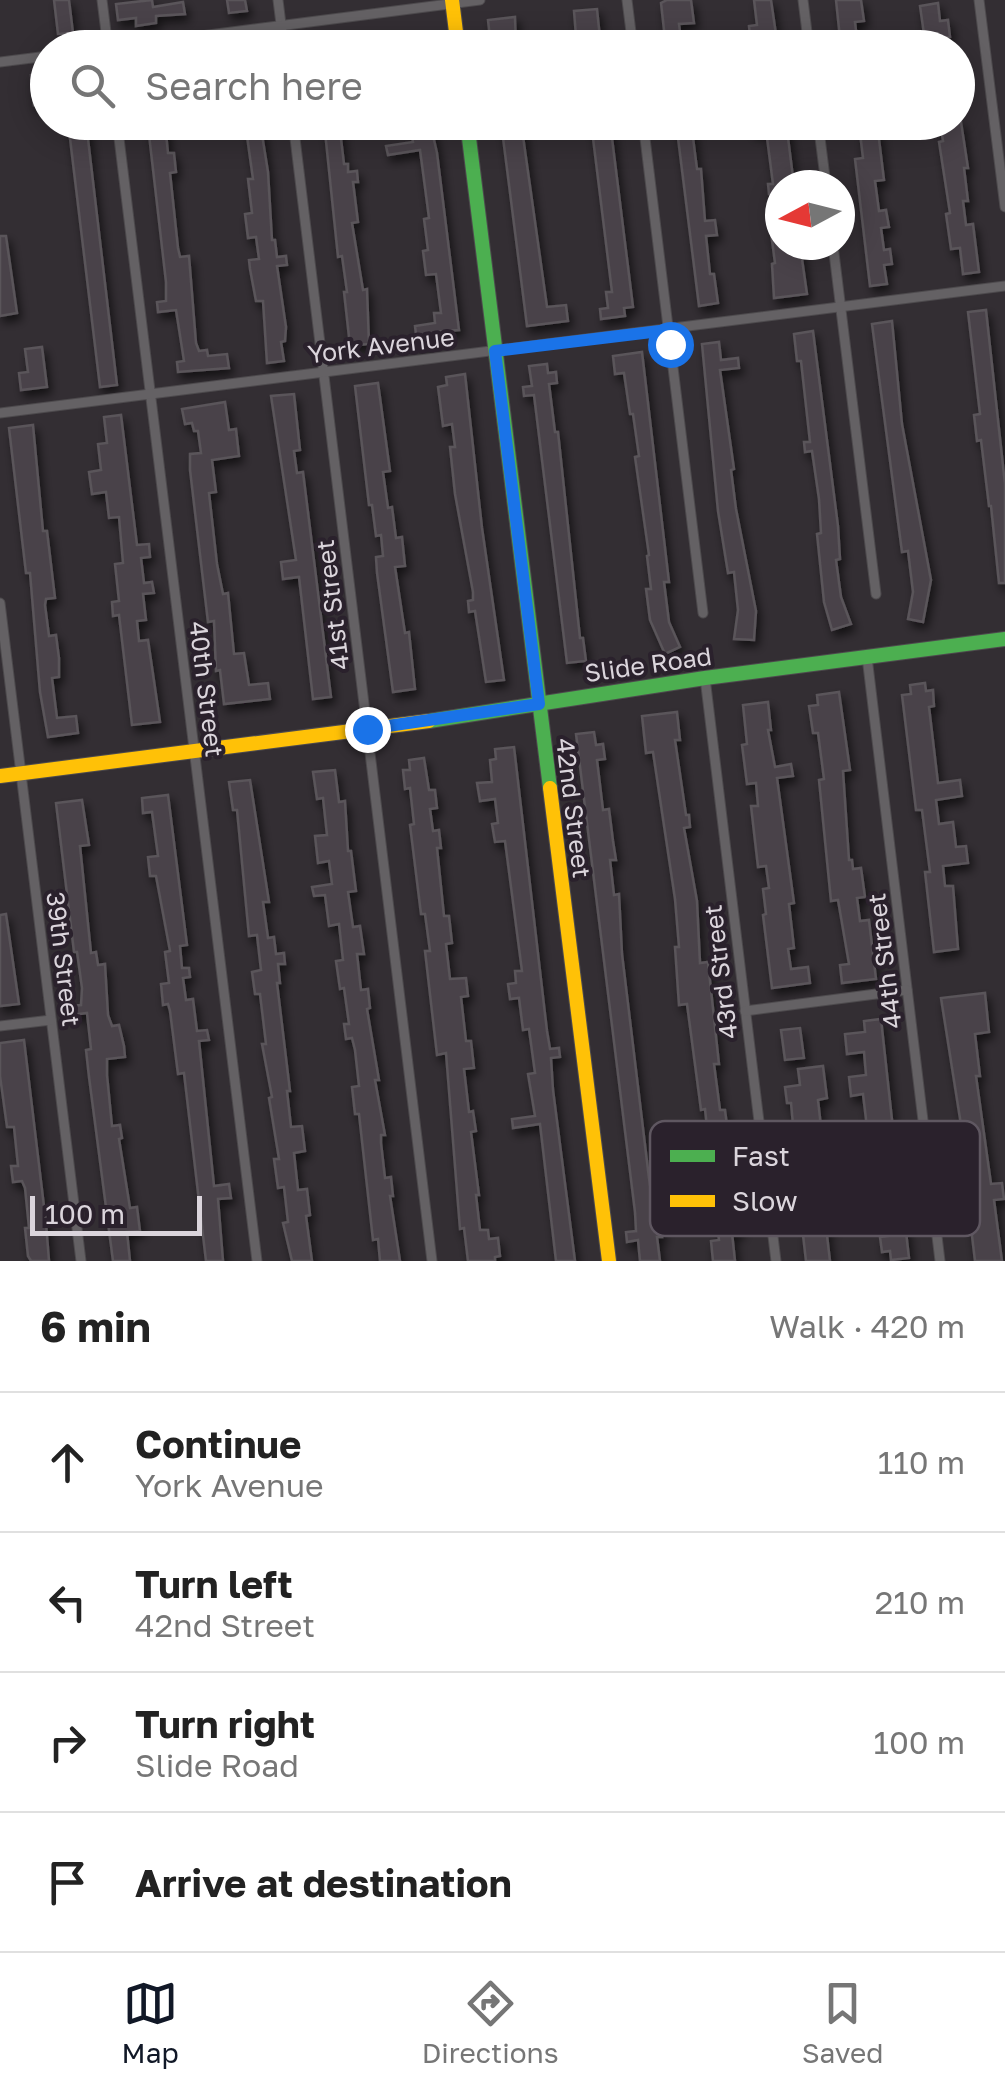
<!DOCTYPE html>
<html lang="en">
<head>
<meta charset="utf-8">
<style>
  :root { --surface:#fff; --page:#f2f2f2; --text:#222; --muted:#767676; --line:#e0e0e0; --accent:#111827 }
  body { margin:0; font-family:"Golos Text",sans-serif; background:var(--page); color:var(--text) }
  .compass { position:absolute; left:765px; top:170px; width:90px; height:90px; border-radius:50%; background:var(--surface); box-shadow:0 5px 25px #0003; rotate:263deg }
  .scale { position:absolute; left:30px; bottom:25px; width:172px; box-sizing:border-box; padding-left:10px; border:5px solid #dbd5dc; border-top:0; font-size:28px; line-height:35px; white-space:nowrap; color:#dbd5dc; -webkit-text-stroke:8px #2a212c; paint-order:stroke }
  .stop { position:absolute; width:30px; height:30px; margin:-22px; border:8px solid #1a73e8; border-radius:50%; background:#fff }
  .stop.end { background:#1a73e8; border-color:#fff; box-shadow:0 2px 10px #0008 }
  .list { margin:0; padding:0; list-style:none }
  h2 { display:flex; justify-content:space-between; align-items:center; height:130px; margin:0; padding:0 40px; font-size:42px }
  h2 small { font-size:32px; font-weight:400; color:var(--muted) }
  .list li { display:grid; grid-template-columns:65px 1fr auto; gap:30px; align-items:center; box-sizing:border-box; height:140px; padding:0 40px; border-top:2px solid var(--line) }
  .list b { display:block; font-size:38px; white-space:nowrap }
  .list p { margin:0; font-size:32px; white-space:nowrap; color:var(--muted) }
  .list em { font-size:32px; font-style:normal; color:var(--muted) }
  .icon { flex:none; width:55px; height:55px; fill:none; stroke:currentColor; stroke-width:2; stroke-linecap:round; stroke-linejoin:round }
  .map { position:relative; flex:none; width:1005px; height:1261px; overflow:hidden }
  .search { position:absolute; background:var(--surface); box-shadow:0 5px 25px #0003; left:30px; right:30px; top:30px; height:110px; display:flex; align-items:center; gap:25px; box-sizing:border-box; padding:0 35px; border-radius:55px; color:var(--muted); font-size:38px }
  .sheet { height:690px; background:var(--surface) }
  nav { display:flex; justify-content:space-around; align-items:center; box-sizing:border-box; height:140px; border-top:2px solid var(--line); background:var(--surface); font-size:28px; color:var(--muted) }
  nav a { display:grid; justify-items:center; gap:5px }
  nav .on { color:var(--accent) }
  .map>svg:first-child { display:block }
  .building { fill:#4a434a; stroke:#5a555a; stroke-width:2.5; filter:url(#shadow) }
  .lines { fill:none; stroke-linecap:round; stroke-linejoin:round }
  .street-casing { stroke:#4d4a4d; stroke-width:11 }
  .fast-casing { stroke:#4d4a4d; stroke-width:16 }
  .slow-casing { stroke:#4d4a4d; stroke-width:16 }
  .street { stroke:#646164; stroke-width:9 }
  .fast { stroke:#4caf50; stroke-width:14 }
  .slow { stroke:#ffc107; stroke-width:14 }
  .route { stroke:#1a73e8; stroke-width:12 }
  .labels { text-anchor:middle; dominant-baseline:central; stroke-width:8; stroke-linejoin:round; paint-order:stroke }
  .street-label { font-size:25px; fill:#dbd5dc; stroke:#2a212c }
  .key { fill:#2a212c; stroke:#5f5761; stroke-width:2.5 }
  .key-label { font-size:28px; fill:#dbd5dc }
</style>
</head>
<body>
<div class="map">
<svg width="1005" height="1261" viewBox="0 0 1005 1261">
  <defs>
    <filter id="shadow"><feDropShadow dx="3.5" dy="6" stdDeviation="5" flood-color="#0009"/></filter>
  </defs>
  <rect width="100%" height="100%" fill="#332e33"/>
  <g class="building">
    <polygon points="54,0 69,0 73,33 58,34"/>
    <polygon points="152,0 153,7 183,2 185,14 156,16 156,23 136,26 136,18 118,20 116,4"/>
    <polygon points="227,0 245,0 247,11 229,13"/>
    <polygon points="667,0 691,0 694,23 679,24 682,48 666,48 661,3"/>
    <polygon points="754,0 771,0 778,48 760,48 759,35 750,36 749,26 757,25"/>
    <polygon points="836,0 861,0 864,21 855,22 858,48 841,48"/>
    <polygon points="938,3 940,21 948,20 950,37 942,38 943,48 926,48 920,6"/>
    <polygon points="597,9 601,48 582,48 580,35 576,36 574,11"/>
    <polygon points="515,17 516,48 491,48 488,20"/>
    <polygon points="40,74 41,84 48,83 48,103 34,105 31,75"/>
    <polygon points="68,122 86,122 117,385 100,387"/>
    <polygon points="245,122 260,122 268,172 272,240 275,240 277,257 286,256 287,265 277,266 286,327 285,341 281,342 284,361 267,363 263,301 256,301 250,269 249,260 259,259 256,237 248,238 245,214 252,213 248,179 253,179"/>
    <polygon points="324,122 339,122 344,164 348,164 348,172 357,171 358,182 353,182 358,222 352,223 363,290 367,289 369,344 350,346 344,292 347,292 342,256 338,257"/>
    <polygon points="430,122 437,153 459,330 435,332 436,341 417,343 415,326 435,323 434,313 441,313 436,274 426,275 423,251 428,250 424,219 429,218 424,180 420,150 388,155 386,146 413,142 410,125"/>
    <polygon points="501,122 521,122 547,307 566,305 568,321 527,326"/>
    <polygon points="591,122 610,122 633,307 624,308 625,316 601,319 600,309 608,308 606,292 612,292"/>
    <polygon points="676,122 691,122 697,169 701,169 705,221 715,220 717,235 706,236 710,274 714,274 718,303 699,306"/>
    <polygon points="752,122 786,122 794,185 780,185 780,193 769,194 768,184 773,184 766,130 753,132"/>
    <polygon points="940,122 961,122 968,168 964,168 968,201 963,201 966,225 973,224 979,272 963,274 960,248 951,249 946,214 950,213 939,142 943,141"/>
    <polygon points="165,124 168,153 174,153 176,172 170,173 178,248 180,257 189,256 196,343 199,351 207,350 208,356 227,354 229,368 178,372 177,362 184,361 176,310 158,312 157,302 166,301 166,282 148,126"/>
    <polygon points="878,131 884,180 875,181 879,211 886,210 889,227 881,228 884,250 890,249 892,264 884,265 887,284 870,286 855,159 863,158 860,133"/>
    <polygon points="780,223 780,245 800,245 807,294 774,298 772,264 775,263 770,225"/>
    <polygon points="0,236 6,236 17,313 0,316"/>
    <polygon points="986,310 1005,484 1005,583 999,583 991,506 989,506 981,440 977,441 974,415 980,414 968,312"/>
    <polygon points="892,321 902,424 931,580 923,622 908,619 913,592 908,551 902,552 872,324"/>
    <polygon points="813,331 838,526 840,559 836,560 841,597 851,624 832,630 824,602 817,534 821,533 819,499 812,451 805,452 804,442 810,442 801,361 797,361 794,334"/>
    <polygon points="719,342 721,360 738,358 739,368 720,370 734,469 731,470 736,509 756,611 754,640 734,639 738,610 734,572 728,573 718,511 702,344"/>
    <polygon points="42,347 47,387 21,390 19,373 28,372 25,349"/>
    <polygon points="642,352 669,582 664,582 669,622 680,647 665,654 650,620 646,589 651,589 647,556 649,555 635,457 639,456 633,414 630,414 624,373 615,374 613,356"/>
    <polygon points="547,364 548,373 556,372 557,383 549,384 555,432 558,432 580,638 583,638 586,661 567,663 534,395 524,396 523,387 532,386 529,366"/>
    <polygon points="465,374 482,528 504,680 486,682 475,611 469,612 468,601 473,600 473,592 455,494 450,447 455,447 452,424 443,426 438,387 447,385 446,377"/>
    <polygon points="378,383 390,471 383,472 388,508 392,507 396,538 402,537 405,566 395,567 405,633 409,632 415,689 393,692 377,573 376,557 383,556 381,535 376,536 372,505 369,505 355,386"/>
    <polygon points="294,394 300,450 294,451 297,473 303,472 331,697 313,699 299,577 283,579 281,562 296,560 271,396"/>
    <polygon points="225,402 229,430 236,429 239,456 212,460 216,492 209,493 217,564 223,594 228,593 234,654 244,653 249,685 268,683 270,699 224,704 220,670 216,671 214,621 208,622 190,470 190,454 201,453 198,431 194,431 192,423 185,424 182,409"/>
    <polygon points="121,415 137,545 149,544 150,557 141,558 144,583 152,582 154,593 143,594 146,620 137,621 139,641 148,640 160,722 132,725 119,615 113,616 112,602 119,601 115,564 123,563 119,517 109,518 106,492 92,494 89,472 101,470 98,444 107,443 104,417"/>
    <polygon points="33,425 43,531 47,531 55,598 46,599 45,605 49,636 56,635 59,658 59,677 52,678 57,718 76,716 78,733 48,737 40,692 30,573 26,573 9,428"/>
    <polygon points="925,683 926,691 933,690 934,706 929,707 938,783 960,780 962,796 936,800 939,824 953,822 956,847 966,846 968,863 943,866 945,886 953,886 958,949 934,952 925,872 930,872 922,810 916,810 902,695 911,694 910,685"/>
    <polygon points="839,692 850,770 843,771 849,860 852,860 853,869 861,868 865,897 857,898 860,921 869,920 876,979 842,983 840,965 849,964 838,900 831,901 819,780 824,779 818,733 813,733 809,706 818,705 817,695"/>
    <polygon points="768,702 771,730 768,730 775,767 791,764 793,776 777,778 794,903 789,904 794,948 788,949 791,969 808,967 810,983 772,988 763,915 766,914 763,889 769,888 766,866 758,867 751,806 758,806 756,783 747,784 742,745 747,744 743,705"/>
    <polygon points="677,712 680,740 675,740 686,815 689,815 690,827 684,828 697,901 700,963 708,962 719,1064 714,1064 720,1110 725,1110 730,1149 722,1150 725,1172 734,1172 736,1189 740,1232 732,1233 735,1261 713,1261 711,1241 719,1240 716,1216 707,1217 700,1158 703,1158 701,1137 708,1136 705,1109 701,1110 687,1004 679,1005 675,947 679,947 675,899 653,752 646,753 642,716"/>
    <polygon points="594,732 596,745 603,744 605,759 597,760 603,810 609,809 613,841 616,860 610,860 614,895 619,894 622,954 649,1178 655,1219 659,1219 662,1237 657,1237 660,1261 640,1261 638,1240 627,1242 626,1232 636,1231 635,1212 576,734"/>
    <polygon points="514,747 547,1031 550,1049 559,1048 560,1057 551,1058 553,1090 575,1261 556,1261 540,1124 513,1128 512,1119 535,1116 528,1074 535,1073 529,1029 523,1030 519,998 510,999 508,984 516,983 515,971 522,971 505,841 495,842 492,824 498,823 495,799 480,801 477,783 492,782 490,760 496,759 495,749"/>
    <polygon points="424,758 429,790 435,790 437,808 430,809 433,831 439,830 441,848 437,848 444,916 449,916 452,943 446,944 450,979 466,978 468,996 461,997 466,1041 471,1041 474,1068 464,1069 469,1112 473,1111 476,1131 471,1132 479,1195 476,1195 480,1230 488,1230 489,1239 498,1238 500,1256 495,1257 495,1261 468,1261 464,1228 460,1229 446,1053 437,1055 425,951 430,951 425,914 421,914 410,825 414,824 410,788 405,789 403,770 410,770 409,760"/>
    <polygon points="335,770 339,802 345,801 348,851 351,851 356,891 348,892 353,927 360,926 364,954 357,954 361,990 368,989 370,1008 367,1009 379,1080 375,1080 385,1135 381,1135 381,1143 385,1178 391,1177 393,1196 390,1196 400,1261 380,1261 378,1239 373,1240 359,1114 355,1114 352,1087 359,1086 355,1050 352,1038 346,1039 344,1024 349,1024 344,988 340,989 336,961 343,960 339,924 329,926 325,895 314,896 312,887 332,884 329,861 318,863 315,836 327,835 323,798 317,799 313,772"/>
    <polygon points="250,780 269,902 263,902 268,938 274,937 276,954 284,953 285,964 278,964 280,983 277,983 290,1091 287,1091 291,1127 302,1126 305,1151 294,1153 298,1190 307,1189 310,1215 306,1216 312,1261 292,1261 283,1223 288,1222 284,1187 278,1188 274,1159 279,1159 269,1098 272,1097 262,1044 266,1044 260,994 255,994 252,972 261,970 257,935 249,936 237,810 233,810 229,782"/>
    <polygon points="168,795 187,945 180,946 182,968 189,968 190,977 183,978 186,1000 193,999 197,1031 207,1030 209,1040 199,1041 214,1186 229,1184 231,1198 218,1199 223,1261 206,1261 184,1073 178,1074 170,1011 168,1004 163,1005 161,984 169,983 165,952 170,951 156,876 150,876 148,857 158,856 152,812 143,813 142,798"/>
    <polygon points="82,800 89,845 80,846 91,953 96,952 98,965 105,964 108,1015 112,1026 119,1025 124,1046 125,1057 107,1059 107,1075 112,1126 120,1125 122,1138 119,1139 130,1208 137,1207 140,1231 127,1232 130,1261 113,1261 89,1077 86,1050 91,1049 87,1013 72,1015 71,1006 81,1005 82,988 77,952 74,952 56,803"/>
    <polygon points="6,914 19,1004 0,1006 0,915"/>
    <polygon points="985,993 989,1032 975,1034 980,1076 976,1076 991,1184 1002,1183 1004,1199 994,1200 1002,1261 975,1261 968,1202 965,1203 963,1186 969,1185 967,1163 941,998"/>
    <polygon points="881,1019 898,1175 889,1176 891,1199 902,1197 909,1258 891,1260 890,1251 882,1252 880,1237 888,1236 886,1216 867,1218 863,1187 874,1186 863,1094 851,1096 849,1077 866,1075 864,1052 847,1054 845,1034 865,1032 864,1021"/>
    <polygon points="800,1028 804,1058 785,1060 781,1030"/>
    <polygon points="24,1040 46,1223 49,1261 31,1261 28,1256 25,1228 29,1228 25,1188 22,1181 13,1182 11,1166 18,1166 14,1127 7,1127 0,1076 0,1043"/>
    <polygon points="823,1066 827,1098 818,1100 832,1226 826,1227 830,1261 806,1261 803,1235 809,1234 806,1212 801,1212 791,1103 787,1103 785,1087 800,1085 798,1069"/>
  </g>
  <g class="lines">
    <g class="street-casing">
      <g id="street">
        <polyline points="102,0 108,48"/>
        <polyline points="278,0 284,48"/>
        <polyline points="627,0 633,48"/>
        <polyline points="803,0 809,48"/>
        <polyline points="979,0 1005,207"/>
        <polyline points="108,48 480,0"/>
        <polyline points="0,62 48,56"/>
        <polyline points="117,122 257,1261"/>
        <polyline points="293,122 432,1261"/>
        <polyline points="643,122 703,613"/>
        <polyline points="818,122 826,185"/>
        <polyline points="833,245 876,594"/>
        <polyline points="0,413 1005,286"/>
        <polyline points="0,603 81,1261"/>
        <polyline points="867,657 940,1261"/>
        <polyline points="705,678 776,1261"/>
        <polyline points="745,1011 907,990"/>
        <polyline points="0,1026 51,1020"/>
      </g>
    </g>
    <g class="fast-casing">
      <g id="fast">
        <polyline points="467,122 550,788"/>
        <polyline points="429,721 705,678 1005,639"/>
      </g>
    </g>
    <g class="slow-casing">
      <g id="slow">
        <polyline points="452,0 458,48"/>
        <polyline points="0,776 429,721"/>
        <polyline points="550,788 609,1261"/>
      </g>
    </g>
    <use href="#street" class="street"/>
    <use href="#fast" class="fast"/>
    <use href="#slow" class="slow"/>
  </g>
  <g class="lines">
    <polyline class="route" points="367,729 539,704 495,351 668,330 670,344"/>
  </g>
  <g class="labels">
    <g class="street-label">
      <text transform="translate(381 345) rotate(-7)">York Avenue</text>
      <text transform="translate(332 605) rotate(-97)">41st Street</text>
      <text transform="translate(648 664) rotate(-8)">Slide Road</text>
      <text transform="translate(207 689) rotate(83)">40th Street</text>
      <text transform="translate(574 808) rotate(83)">42nd Street</text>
      <text transform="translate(64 959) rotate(83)">39th Street</text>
      <text transform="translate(884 961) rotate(-97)">44th Street</text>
      <text transform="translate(720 972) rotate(-97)">43rd Street</text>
    </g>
  </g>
  <rect x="650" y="1121" width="330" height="115" rx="15" class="key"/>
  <rect x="670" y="1150" width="45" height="12" fill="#4caf50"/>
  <rect x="670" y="1195" width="45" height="12" fill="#ffc107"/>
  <g class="key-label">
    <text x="732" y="1166">Fast</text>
    <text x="732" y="1211">Slow</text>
  </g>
</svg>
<svg class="compass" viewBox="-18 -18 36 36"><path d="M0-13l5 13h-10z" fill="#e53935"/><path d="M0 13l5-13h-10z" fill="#767676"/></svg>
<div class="scale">100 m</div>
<div class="stop" style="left:670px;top:344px"></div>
<div class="stop end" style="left:367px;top:729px"></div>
<div class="search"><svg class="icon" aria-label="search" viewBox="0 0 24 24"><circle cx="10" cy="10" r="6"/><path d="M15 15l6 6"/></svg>Search here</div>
</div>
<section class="sheet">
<h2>6 min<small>Walk · 420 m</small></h2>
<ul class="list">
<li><svg class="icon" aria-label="ahead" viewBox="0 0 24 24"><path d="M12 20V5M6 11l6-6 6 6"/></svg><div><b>Continue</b><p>York Avenue</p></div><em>110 m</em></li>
<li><svg class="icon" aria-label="left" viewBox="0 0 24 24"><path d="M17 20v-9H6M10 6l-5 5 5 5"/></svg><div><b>Turn left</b><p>42nd Street</p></div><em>210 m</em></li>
<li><svg class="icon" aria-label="right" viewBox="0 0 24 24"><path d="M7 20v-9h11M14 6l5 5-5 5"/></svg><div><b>Turn right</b><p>Slide Road</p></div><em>100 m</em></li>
<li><svg class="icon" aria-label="arrive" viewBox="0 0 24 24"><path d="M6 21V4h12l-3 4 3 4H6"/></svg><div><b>Arrive at destination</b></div></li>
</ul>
</section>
<nav>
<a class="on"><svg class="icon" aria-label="map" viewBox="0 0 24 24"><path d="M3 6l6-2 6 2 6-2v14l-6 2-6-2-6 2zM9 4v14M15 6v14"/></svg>Map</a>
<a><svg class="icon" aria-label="directions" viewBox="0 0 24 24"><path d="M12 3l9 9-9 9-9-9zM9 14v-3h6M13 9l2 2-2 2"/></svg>Directions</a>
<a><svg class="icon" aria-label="saved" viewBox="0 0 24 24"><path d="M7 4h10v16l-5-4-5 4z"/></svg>Saved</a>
</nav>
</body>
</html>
